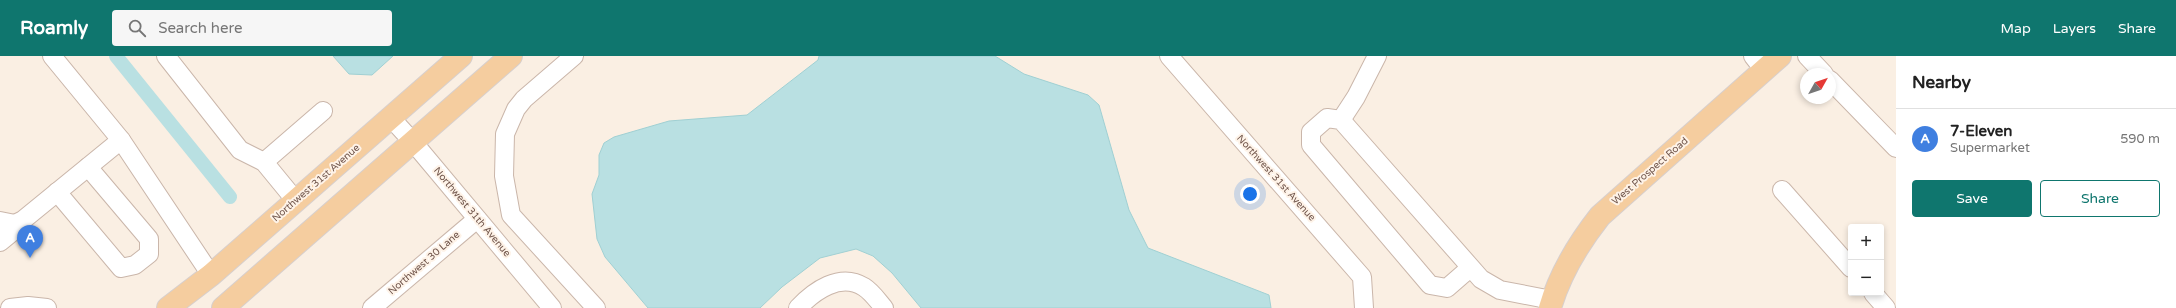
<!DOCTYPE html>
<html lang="en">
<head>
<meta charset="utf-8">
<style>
  :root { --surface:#fff; --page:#f6f6f6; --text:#222; --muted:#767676; --line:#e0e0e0; --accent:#0f766e }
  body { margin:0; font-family:"Varela Round",sans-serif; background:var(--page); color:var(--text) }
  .controls { position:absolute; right:12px; bottom:12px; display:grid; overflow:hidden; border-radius:4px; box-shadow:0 2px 6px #0003 }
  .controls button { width:36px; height:36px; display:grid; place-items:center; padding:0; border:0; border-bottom:1px solid var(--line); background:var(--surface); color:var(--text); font:20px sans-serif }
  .compass { position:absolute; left:1800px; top:12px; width:36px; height:36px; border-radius:50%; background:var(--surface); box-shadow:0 2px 6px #0003; rotate:50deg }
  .you { position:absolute; left:1250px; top:138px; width:14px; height:14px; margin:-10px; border:3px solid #fff; border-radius:50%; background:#1a73e8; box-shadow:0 0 0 6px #1a73e833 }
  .badge { display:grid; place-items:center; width:26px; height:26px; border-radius:50%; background:var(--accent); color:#fff; font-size:13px; font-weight:700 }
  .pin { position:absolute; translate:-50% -33px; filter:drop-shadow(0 1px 2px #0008) }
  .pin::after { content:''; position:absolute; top:21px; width:14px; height:12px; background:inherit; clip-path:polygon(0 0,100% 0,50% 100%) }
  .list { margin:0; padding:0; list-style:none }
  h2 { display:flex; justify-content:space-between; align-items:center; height:52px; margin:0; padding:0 16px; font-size:17px }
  h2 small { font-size:13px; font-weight:400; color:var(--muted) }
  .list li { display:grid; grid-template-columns:26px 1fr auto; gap:12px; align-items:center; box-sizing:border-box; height:60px; padding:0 16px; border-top:1px solid var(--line) }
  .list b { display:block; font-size:15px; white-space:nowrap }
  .list p { margin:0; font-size:13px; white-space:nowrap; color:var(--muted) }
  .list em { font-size:13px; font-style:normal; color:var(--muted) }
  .actions { display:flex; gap:8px; padding:12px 16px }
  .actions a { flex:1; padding:9px 0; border:1px solid var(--accent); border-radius:4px; text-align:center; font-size:14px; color:var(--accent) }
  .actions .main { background:var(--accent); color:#fff }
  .icon { flex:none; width:22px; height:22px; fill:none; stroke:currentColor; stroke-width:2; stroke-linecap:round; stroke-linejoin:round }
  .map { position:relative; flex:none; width:1896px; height:252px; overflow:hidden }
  header { display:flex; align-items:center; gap:24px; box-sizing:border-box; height:56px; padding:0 20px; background:var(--accent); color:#fff }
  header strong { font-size:19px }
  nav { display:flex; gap:22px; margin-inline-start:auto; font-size:14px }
  .search { width:280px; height:36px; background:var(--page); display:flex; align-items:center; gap:10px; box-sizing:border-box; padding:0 14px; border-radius:4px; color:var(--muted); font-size:15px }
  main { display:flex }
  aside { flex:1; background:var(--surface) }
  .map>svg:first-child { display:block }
  .water { fill:#b9e0e2; stroke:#a0d0d3 }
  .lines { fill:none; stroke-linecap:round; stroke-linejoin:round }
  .canal { stroke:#b9e0e2; stroke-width:14 }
  .minor-casing { stroke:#cab6aa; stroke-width:20 }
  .major-casing { stroke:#d7cfcd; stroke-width:24 }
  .minor { stroke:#fff; stroke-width:18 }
  .major { stroke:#f5cd9f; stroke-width:22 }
  .labels { text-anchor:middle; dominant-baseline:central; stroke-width:4; stroke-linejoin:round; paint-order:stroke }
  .street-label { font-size:10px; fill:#70554b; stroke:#fef3e8 }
</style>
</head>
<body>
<header>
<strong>Roamly</strong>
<div class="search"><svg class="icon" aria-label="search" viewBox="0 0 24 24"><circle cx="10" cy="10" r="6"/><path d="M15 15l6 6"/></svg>Search here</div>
<nav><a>Map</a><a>Layers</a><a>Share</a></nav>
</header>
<main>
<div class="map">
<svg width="1896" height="252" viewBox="0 0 1896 252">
  <rect width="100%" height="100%" fill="#faefe3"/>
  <g class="water">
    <polygon points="333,0 393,0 372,19 349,18"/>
    <polygon points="819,0 995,0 1024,18 1088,39 1099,49 1129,154 1148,192 1269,239 1271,252 921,252 892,217 873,200 856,193 820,202 782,231 760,252 648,252 605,201 597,183 592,138 599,119 599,99 604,87 614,81 669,65 747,59 818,4"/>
  </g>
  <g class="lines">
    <polyline class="canal" points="116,0 230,141"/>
    <g class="minor-casing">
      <g id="minor">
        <polyline points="52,0 121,84 211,219"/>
        <polyline points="166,0 240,94 264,106 296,145"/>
        <polyline points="574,0 524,43 516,53 505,78 504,120 511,159 596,252"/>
        <polyline points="1169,0 1362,221 1364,252"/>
        <polyline points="1753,0 1764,14"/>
        <polyline points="1807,0 1824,18"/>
        <polyline points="1830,24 1896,92"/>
        <polyline points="391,62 413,86 552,252"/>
        <polyline points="1341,64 1356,41 1377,0"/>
        <polyline points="264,106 323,55"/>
        <polyline points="1782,134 1851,212"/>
        <polyline points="57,136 121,212 135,209 149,198 149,183 88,111"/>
        <polyline points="0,165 15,168 11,177 0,186"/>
        <polyline points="15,168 23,164 121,84"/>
        <polyline points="1470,212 1447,232 1430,229 1311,89 1311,76 1327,62 1341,64 1481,223 1500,234 1552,244"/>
        <polyline points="1873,237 1886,252"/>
        <polyline points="10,252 28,250 47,252"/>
        <polyline points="372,252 477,163"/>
        <path d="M 798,252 C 814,235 840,216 864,231 C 872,236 878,245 884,252"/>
      </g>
    </g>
    <g class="major-casing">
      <g id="major">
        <polyline points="168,252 211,219 461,0"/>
        <polyline points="223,252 511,0"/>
        <path d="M 1550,252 C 1560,217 1578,188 1600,160 L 1780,0"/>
      </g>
    </g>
    <use href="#minor" class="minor"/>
    <use href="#major" class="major"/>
  </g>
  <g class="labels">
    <g class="street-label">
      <text transform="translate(1650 115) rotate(-41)">West Prospect Road</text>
      <text transform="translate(1276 122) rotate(48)">Northwest 31st Avenue</text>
      <text transform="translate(316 127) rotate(-41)">Northwest 31st Avenue</text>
      <text transform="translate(472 156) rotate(50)">Northwest 31th Avenue</text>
      <text transform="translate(424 207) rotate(-41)">Northwest 30 Lane</text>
    </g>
  </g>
</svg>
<div class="controls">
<button>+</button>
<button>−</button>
</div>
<svg class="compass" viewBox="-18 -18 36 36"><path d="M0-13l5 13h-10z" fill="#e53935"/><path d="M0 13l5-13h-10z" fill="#767676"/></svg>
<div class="you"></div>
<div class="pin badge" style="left:30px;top:202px;background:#3f7fe0">A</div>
</div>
<aside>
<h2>Nearby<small></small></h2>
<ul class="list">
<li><span class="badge" style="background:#3f7fe0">A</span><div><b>7-Eleven</b><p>Supermarket</p></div><em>590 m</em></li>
</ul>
<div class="actions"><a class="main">Save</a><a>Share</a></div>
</aside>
</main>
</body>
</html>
